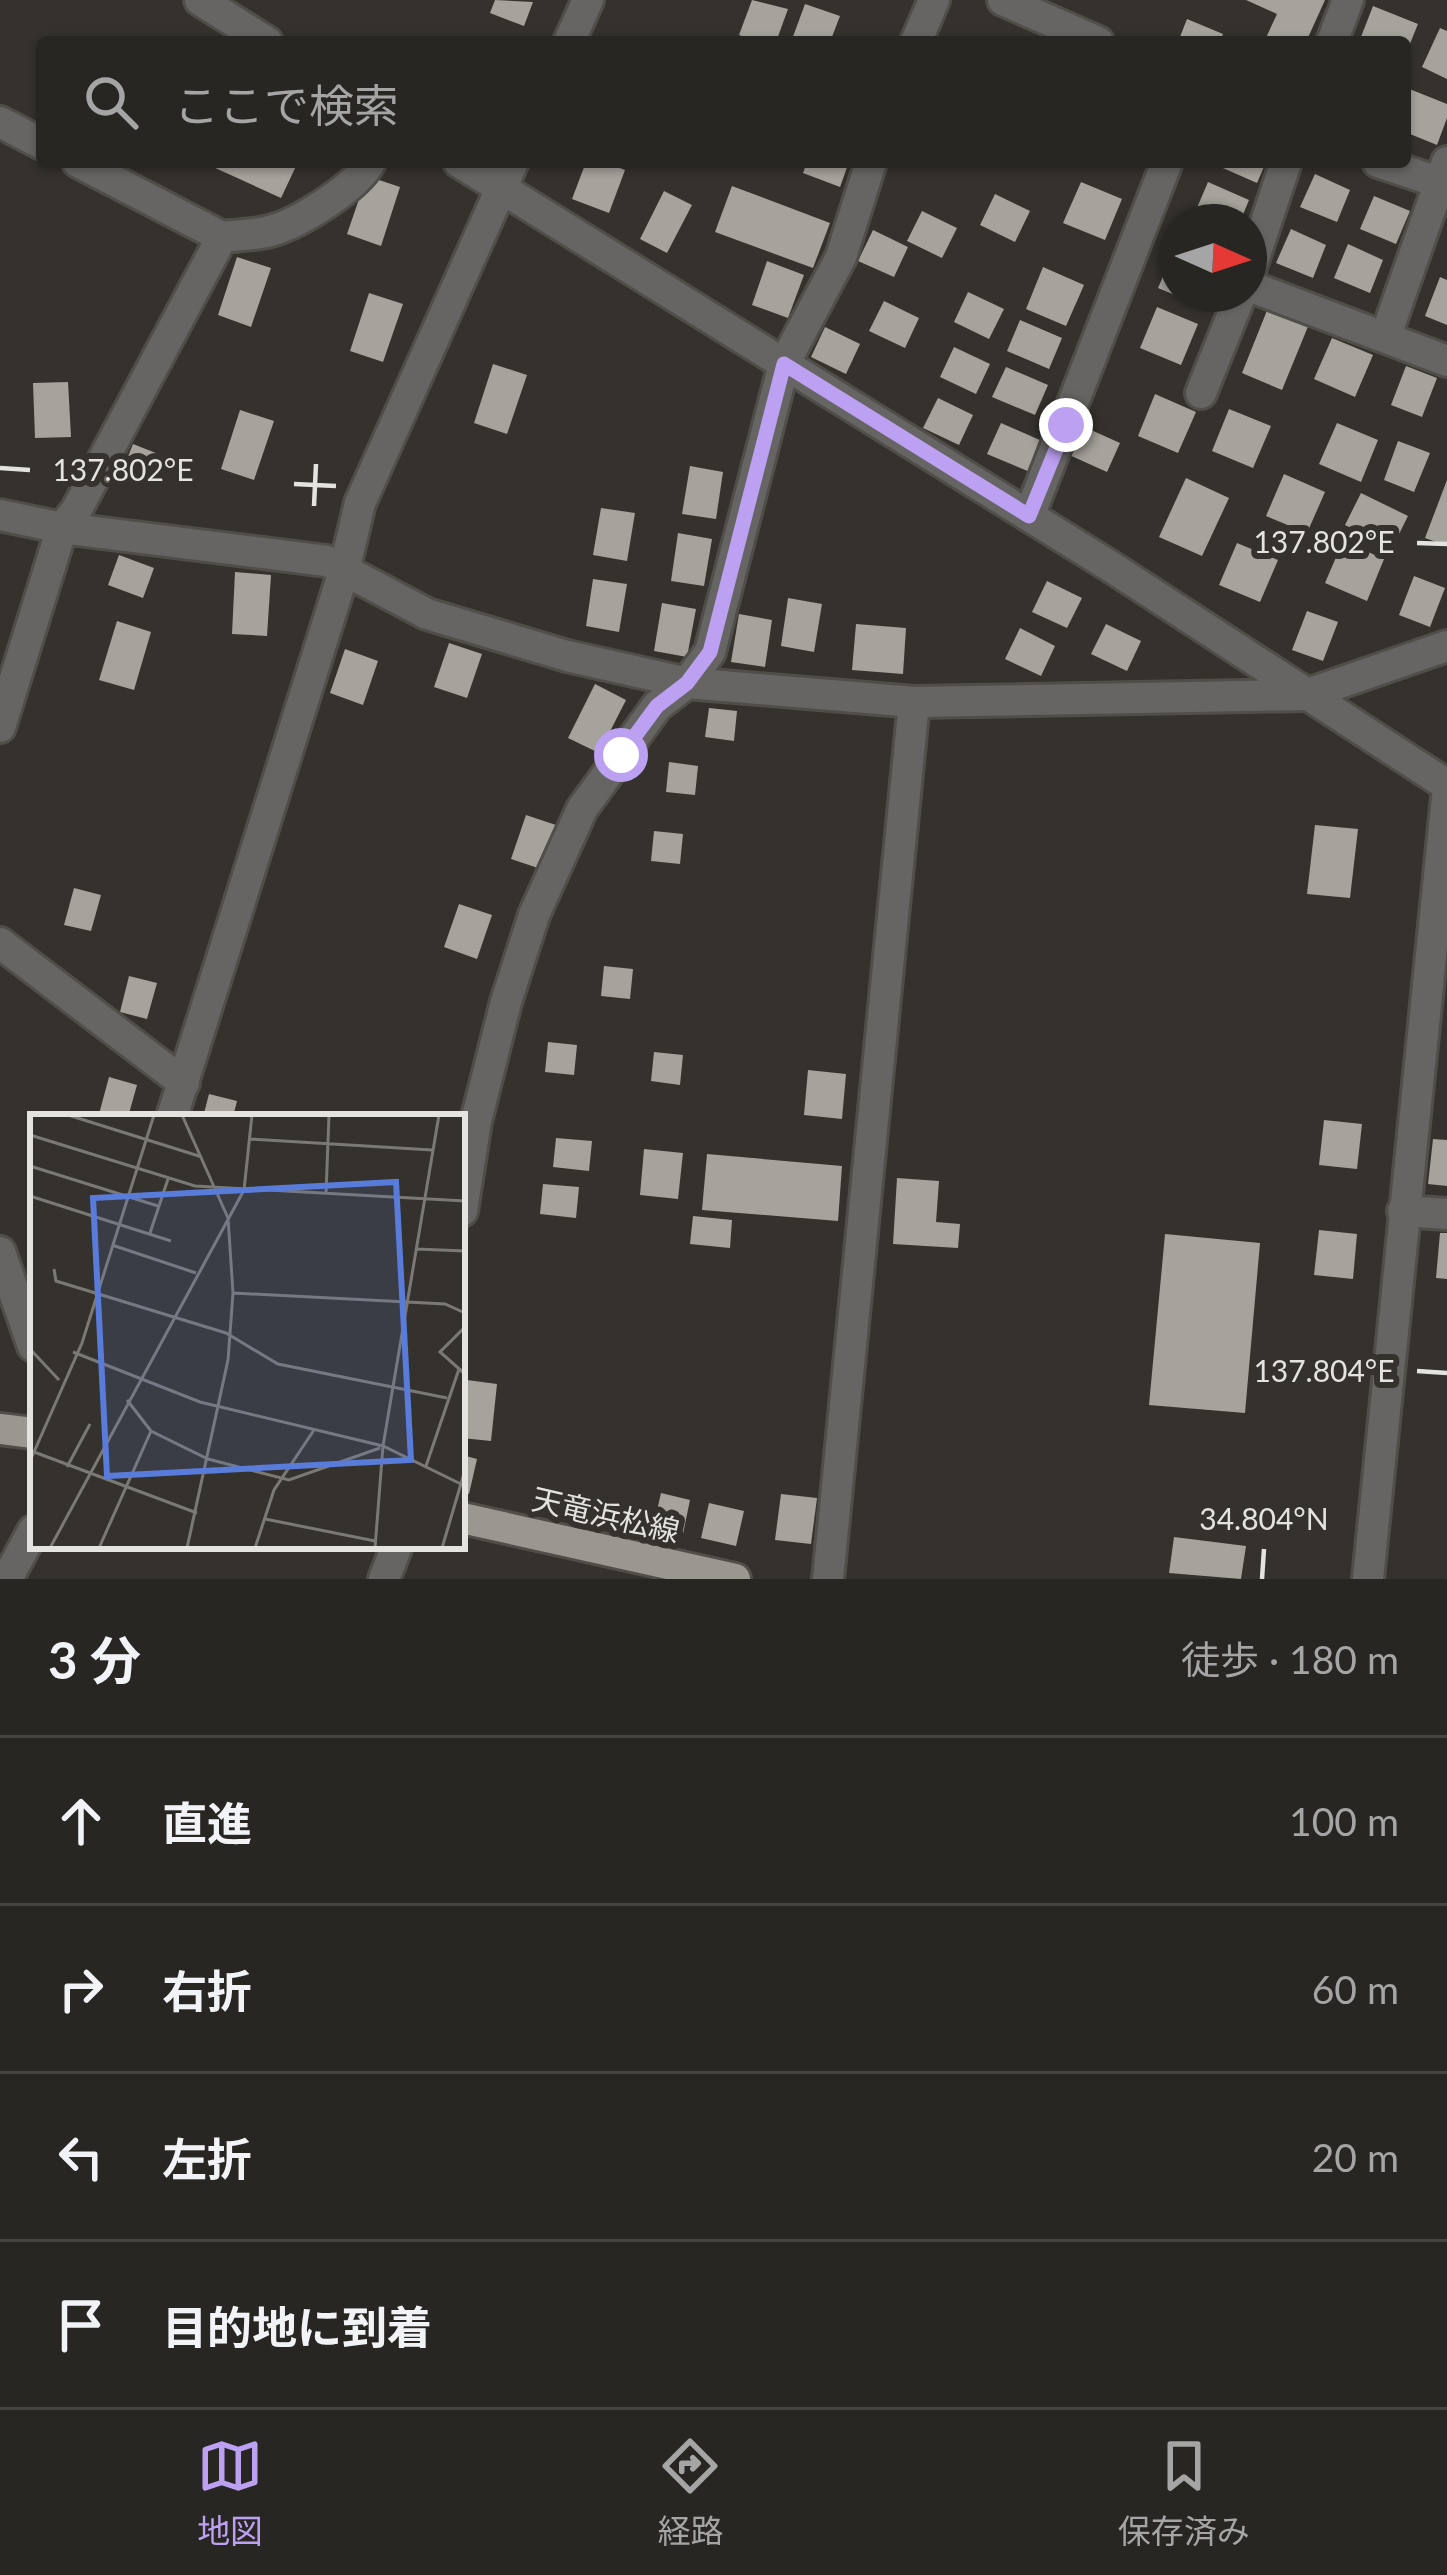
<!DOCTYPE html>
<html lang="ja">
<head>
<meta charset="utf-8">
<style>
  :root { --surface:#282622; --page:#302e2a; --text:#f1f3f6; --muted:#a5a5a5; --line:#444340; --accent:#bca0f2 }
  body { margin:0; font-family:Lato,"Noto Sans JP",sans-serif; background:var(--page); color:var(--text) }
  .compass { position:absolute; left:1159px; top:204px; width:108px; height:108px; border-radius:50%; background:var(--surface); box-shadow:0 3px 9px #0004; rotate:93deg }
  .stop { position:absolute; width:36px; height:36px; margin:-27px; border:9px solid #bca0f2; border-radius:50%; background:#fff }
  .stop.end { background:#bca0f2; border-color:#fff; box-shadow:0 3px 12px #0008 }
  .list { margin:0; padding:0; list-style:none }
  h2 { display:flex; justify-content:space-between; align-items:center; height:156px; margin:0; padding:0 48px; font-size:51px }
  h2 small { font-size:39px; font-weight:400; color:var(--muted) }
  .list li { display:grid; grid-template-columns:78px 1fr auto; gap:36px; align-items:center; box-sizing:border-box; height:168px; padding:0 48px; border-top:3px solid var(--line) }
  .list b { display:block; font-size:45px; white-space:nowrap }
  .list em { font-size:39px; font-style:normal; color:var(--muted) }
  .icon { flex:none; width:66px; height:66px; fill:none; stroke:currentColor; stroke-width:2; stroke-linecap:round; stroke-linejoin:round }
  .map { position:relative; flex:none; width:1447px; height:1579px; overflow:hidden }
  .search { position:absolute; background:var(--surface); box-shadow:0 3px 9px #0004; left:36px; right:36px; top:36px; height:132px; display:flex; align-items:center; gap:30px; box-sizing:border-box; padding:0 42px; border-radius:12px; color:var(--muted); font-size:45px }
  .sheet { height:828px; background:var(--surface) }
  nav { display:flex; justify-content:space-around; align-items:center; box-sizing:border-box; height:168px; border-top:3px solid var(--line); background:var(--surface); font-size:33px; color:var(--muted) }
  nav a { display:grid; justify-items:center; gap:6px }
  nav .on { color:var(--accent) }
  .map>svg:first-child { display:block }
  .building { fill:#a6a29c }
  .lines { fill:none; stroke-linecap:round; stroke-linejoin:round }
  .minor-casing { stroke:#514e4a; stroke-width:36 }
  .major-casing { stroke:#514e4a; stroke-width:36 }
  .minor { stroke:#676563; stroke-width:30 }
  .major { stroke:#9a9791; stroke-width:30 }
  .route { stroke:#bca0f2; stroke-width:15 }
  .ticks { fill:none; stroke:#e5e3e0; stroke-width:4.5 }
  .labels { text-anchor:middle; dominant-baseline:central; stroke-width:12; stroke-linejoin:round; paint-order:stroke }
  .street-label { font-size:30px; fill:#e5e3e0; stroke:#35322d }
  .inset-road { fill:none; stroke:#7b7975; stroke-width:3 }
  .view { fill:#597bda; fill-opacity:0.15; stroke:#597bda; stroke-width:6 }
  .inset-edge { fill:none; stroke:#e5e3e0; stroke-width:6 }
  .ticks-label { font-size:30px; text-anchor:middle; fill:#e5e3e0; stroke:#35322d; stroke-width:12; stroke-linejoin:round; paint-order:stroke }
</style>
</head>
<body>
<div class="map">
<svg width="1447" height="1579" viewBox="0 0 1447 1579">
  <rect width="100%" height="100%" fill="#35322d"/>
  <g class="building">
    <polygon points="495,0 533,2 524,26 490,13"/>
    <polygon points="752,0 788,9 776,42 758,42 739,35"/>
    <polygon points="1246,0 1325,0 1306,42 1264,42 1277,14"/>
    <polygon points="805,4 840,16 830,42 791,42"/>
    <polygon points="1373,6 1418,24 1405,56 1405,42 1359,42"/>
    <polygon points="1187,19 1223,34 1220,42 1178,42"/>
    <polygon points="1440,28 1447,31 1447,79 1422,67"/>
    <polygon points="1407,88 1447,104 1447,118 1437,145 1405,132"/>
    <polygon points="202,162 298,162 281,198"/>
    <polygon points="586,162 604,162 625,170 609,213 572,199"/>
    <polygon points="807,162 849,162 840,187 803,173"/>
    <polygon points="1217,162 1266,162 1257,183 1216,165"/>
    <polygon points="1315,174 1350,190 1337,222 1300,207"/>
    <polygon points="367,176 400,187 381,246 347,234"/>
    <polygon points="1081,182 1122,199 1105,240 1063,223"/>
    <polygon points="1208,182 1249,200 1240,222 1191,222"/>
    <polygon points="732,186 830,223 813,268 715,232"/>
    <polygon points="664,191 692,205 667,253 640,239"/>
    <polygon points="995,194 1030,211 1015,242 980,225"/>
    <polygon points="1374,196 1410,211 1396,244 1360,229"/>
    <polygon points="922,211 957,228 942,258 907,241"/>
    <polygon points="1291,229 1326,245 1313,278 1276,263"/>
    <polygon points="873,230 908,247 894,277 858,261"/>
    <polygon points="1177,244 1177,294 1204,294 1199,305 1158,288"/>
    <polygon points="1348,244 1383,260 1370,293 1334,278"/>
    <polygon points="237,257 271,268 251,327 218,315"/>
    <polygon points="767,261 804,275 788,318 752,305"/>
    <polygon points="1043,267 1084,285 1066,326 1026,309"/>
    <polygon points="1440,277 1447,280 1447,325 1425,316"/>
    <polygon points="968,292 1004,309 989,339 954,322"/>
    <polygon points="369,293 403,304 383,362 350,351"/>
    <polygon points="884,301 919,318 905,348 869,331"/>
    <polygon points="1157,307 1198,324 1181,365 1140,348"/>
    <polygon points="1268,308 1309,324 1282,390 1242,373"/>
    <polygon points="1020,320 1062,338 1049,369 1007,351"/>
    <polygon points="825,327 860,344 846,374 811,357"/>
    <polygon points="1332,338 1373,355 1355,397 1314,379"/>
    <polygon points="954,347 990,364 976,394 940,377"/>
    <polygon points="493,364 527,375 507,434 474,423"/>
    <polygon points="1406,366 1437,378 1422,417 1391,405"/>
    <polygon points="1006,367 1048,385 1035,415 992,397"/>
    <polygon points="68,382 71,437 35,438 33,383"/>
    <polygon points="1155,394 1196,412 1178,453 1138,436"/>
    <polygon points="938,398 973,415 959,445 923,428"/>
    <polygon points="1229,409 1271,426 1253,468 1212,451"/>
    <polygon points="240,410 274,421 254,480 221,469"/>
    <polygon points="1001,423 1042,441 1030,472 987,454"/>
    <polygon points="1337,423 1378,440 1361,482 1319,464"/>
    <polygon points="1080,425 1120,443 1107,472 1067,454"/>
    <polygon points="1398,441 1430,453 1414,492 1384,480"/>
    <polygon points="133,444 166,457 156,487 121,474"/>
    <polygon points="690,466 723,472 716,519 682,514"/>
    <polygon points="1284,474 1325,492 1307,533 1266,516"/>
    <polygon points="1186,478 1229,498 1202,556 1159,537"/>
    <polygon points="1447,480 1447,546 1425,538"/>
    <polygon points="1361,493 1408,516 1392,548 1345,525"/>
    <polygon points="601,508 635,513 627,561 593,555"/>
    <polygon points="678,533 712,539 704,586 671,581"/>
    <polygon points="1343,541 1384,559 1367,601 1325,583"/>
    <polygon points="1237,543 1278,560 1260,602 1219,585"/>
    <polygon points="119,555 154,568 143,598 108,585"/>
    <polygon points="235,572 271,575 267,636 232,634"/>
    <polygon points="1414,576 1445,588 1430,627 1399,615"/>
    <polygon points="593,579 627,584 619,632 586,626"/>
    <polygon points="1047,581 1082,598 1067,628 1032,612"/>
    <polygon points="788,598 822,604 814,652 781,646"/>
    <polygon points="662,603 696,609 687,657 654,651"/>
    <polygon points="1307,611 1338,622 1323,661 1292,650"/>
    <polygon points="739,614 772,620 765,667 731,662"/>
    <polygon points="117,621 151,632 134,690 99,680"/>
    <polygon points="856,624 906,628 903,674 852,670"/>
    <polygon points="1106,624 1141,641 1127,671 1091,654"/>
    <polygon points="1020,628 1055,646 1041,676 1005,659"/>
    <polygon points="449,643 482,654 467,698 434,687"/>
    <polygon points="345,649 378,661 363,705 330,693"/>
    <polygon points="595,684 626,700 599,753 568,738"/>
    <polygon points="709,708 737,711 734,741 705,737"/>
    <polygon points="669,762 698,766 695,795 666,792"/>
    <polygon points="526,815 559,826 544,870 511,859"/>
    <polygon points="1315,825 1358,829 1350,898 1307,894"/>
    <polygon points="654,831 683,834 680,864 651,861"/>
    <polygon points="74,888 101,895 91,931 64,925"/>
    <polygon points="459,904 492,915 477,959 444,947"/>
    <polygon points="604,966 633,969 630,999 601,996"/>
    <polygon points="129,976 157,983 147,1019 120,1012"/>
    <polygon points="548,1042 577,1045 574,1075 545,1072"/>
    <polygon points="654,1052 683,1055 680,1085 651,1081"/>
    <polygon points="808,1070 846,1074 842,1119 804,1115"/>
    <polygon points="109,1077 137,1085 128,1117 99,1114"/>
    <polygon points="209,1094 237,1101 233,1117 203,1117"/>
    <polygon points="1324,1120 1362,1124 1357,1169 1319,1165"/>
    <polygon points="556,1138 592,1141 589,1171 553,1167"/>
    <polygon points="1433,1139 1447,1140 1447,1186 1428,1184"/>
    <polygon points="644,1149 683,1153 678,1199 640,1195"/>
    <polygon points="707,1154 842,1166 838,1221 702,1210"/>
    <polygon points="897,1178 939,1181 936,1222 960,1224 958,1248 893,1244"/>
    <polygon points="543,1184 579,1187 576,1218 540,1214"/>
    <polygon points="693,1216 732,1220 730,1248 690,1244"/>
    <polygon points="1319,1230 1357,1234 1353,1279 1314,1275"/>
    <polygon points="1440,1233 1447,1233 1447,1279 1436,1278"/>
    <polygon points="1165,1234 1260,1243 1245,1413 1149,1405"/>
    <polygon points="467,1380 497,1384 491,1441 462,1438"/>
    <polygon points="462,1455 477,1459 469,1494 462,1492"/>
    <polygon points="661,1493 690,1500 683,1534 653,1528"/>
    <polygon points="781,1494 817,1498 811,1544 775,1540"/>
    <polygon points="709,1503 744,1511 736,1546 701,1538"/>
    <polygon points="1174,1537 1246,1546 1241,1579 1169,1573"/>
  </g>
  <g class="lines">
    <g class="minor-casing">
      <g id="minor">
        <polyline points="200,0 267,42"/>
        <polyline points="1003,0 1098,42"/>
        <polyline points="569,42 588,0"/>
        <polyline points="916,42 934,0"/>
        <polyline points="1332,42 1348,0"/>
        <polyline points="0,122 42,144"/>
        <polyline points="78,162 222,237"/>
        <polyline points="459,162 1113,568 1447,785"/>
        <polyline points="1378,162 1447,185"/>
        <polyline points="1249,273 1286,162"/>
        <polyline points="1249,286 1447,361"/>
        <polyline points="1386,335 1447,162"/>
        <polyline points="1201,393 1241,294"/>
        <polyline points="0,515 62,528 327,561 427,614 567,656 687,683 914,702 1305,695 1447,646"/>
        <polyline points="1029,516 1167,162"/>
        <path d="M 0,727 L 62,528 L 76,511 L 222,237 C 238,235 255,235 270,231 C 298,224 357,187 370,162"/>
        <polyline points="0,943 184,1083"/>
        <polyline points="172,1117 344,571 360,503 513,162"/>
        <polyline points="462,1211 476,1121 506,1002 534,915 582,809 657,706 687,683 710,652 784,364 841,257 871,162"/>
        <polyline points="1403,1211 1447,1214"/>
        <polyline points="0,1252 33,1346"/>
        <polyline points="7,1579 33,1531"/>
        <polyline points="384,1579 397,1546"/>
        <polyline points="828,1579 914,702"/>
        <polyline points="1368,1579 1447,797"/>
      </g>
    </g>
    <g class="major-casing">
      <g id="major">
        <polyline points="0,1429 33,1433"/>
        <polyline points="462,1518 735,1579"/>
      </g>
    </g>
    <use href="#minor" class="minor"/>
    <use href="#major" class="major"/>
  </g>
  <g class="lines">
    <polyline class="route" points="621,755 657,706 687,683 710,652 784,364 1029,516 1066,425"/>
  </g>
  <path class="ticks" d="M 0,468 L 30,470M 294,484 L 336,486M 314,506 L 316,464M 1417,543 L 1447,544M 1417,1371 L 1447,1373M 1262,1579 L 1264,1549"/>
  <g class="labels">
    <g class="street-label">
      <text transform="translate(606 1514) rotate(13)">天竜浜松線</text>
    </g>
  </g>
  <g transform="translate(30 1114)">
    <rect width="435" height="435" fill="#35322d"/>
    <path class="inset-road" d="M 38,1 L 172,43M 152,1 L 198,104 L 203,179 L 198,246 L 157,434M 0,21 L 165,72 L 435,87M 220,25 L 402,36M 0,52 L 128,92M 296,80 L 299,1M 0,82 L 141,127M 120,119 L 138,65M 82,131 L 166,159M 386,135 L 435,137M 24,155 L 26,167 L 196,219 L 248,250 L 417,284M 203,179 L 415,190 L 435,199M 435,213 L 410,238 L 435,260M 0,235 L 29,266M 43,238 L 170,288 L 353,332 L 435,372M 97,286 L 121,317 L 178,345 L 259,366 L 350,334M 4,338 L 167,399M 0,347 L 52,229 L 124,1M 396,352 L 429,255M 37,353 L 60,310M 235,405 L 345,427M 20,434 L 214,76 L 222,1M 69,434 L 121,317M 225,434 L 244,376 L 284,316M 345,434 L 353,332 L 409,1M 412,434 L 435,356"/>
    <path class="view" d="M 366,68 L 381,346 L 77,362 L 63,84 Z"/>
    <rect width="435" height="435" class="inset-edge"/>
  </g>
  <g class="ticks-label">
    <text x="123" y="481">137.802°E</text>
    <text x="1324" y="553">137.802°E</text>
    <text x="1324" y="1382">137.804°E</text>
    <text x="1264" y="1530">34.804°N</text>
  </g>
</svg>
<svg class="compass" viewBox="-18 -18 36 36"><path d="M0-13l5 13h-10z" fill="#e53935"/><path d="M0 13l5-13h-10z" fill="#a5a5a5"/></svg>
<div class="stop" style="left:621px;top:755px"></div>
<div class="stop end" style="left:1066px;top:425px"></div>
<div class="search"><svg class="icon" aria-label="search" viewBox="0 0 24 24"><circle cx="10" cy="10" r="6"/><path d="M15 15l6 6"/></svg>ここで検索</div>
</div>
<section class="sheet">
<h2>3 分<small>徒歩 · 180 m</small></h2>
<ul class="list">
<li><svg class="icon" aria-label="ahead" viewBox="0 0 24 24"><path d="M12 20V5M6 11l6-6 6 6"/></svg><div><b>直進</b></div><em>100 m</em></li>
<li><svg class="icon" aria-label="right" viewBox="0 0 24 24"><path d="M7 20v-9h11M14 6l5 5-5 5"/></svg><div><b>右折</b></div><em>60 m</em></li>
<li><svg class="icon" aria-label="left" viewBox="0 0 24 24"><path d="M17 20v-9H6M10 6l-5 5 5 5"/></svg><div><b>左折</b></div><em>20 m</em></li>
<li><svg class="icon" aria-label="arrive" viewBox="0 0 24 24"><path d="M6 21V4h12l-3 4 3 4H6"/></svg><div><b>目的地に到着</b></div></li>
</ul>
</section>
<nav>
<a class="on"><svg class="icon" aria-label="map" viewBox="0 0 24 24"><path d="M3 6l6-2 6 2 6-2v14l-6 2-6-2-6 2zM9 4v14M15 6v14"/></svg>地図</a>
<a><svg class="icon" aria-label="directions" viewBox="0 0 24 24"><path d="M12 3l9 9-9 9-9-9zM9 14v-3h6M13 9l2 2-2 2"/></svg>経路</a>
<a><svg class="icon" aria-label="saved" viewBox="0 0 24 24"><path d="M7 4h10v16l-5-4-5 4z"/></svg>保存済み</a>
</nav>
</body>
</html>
